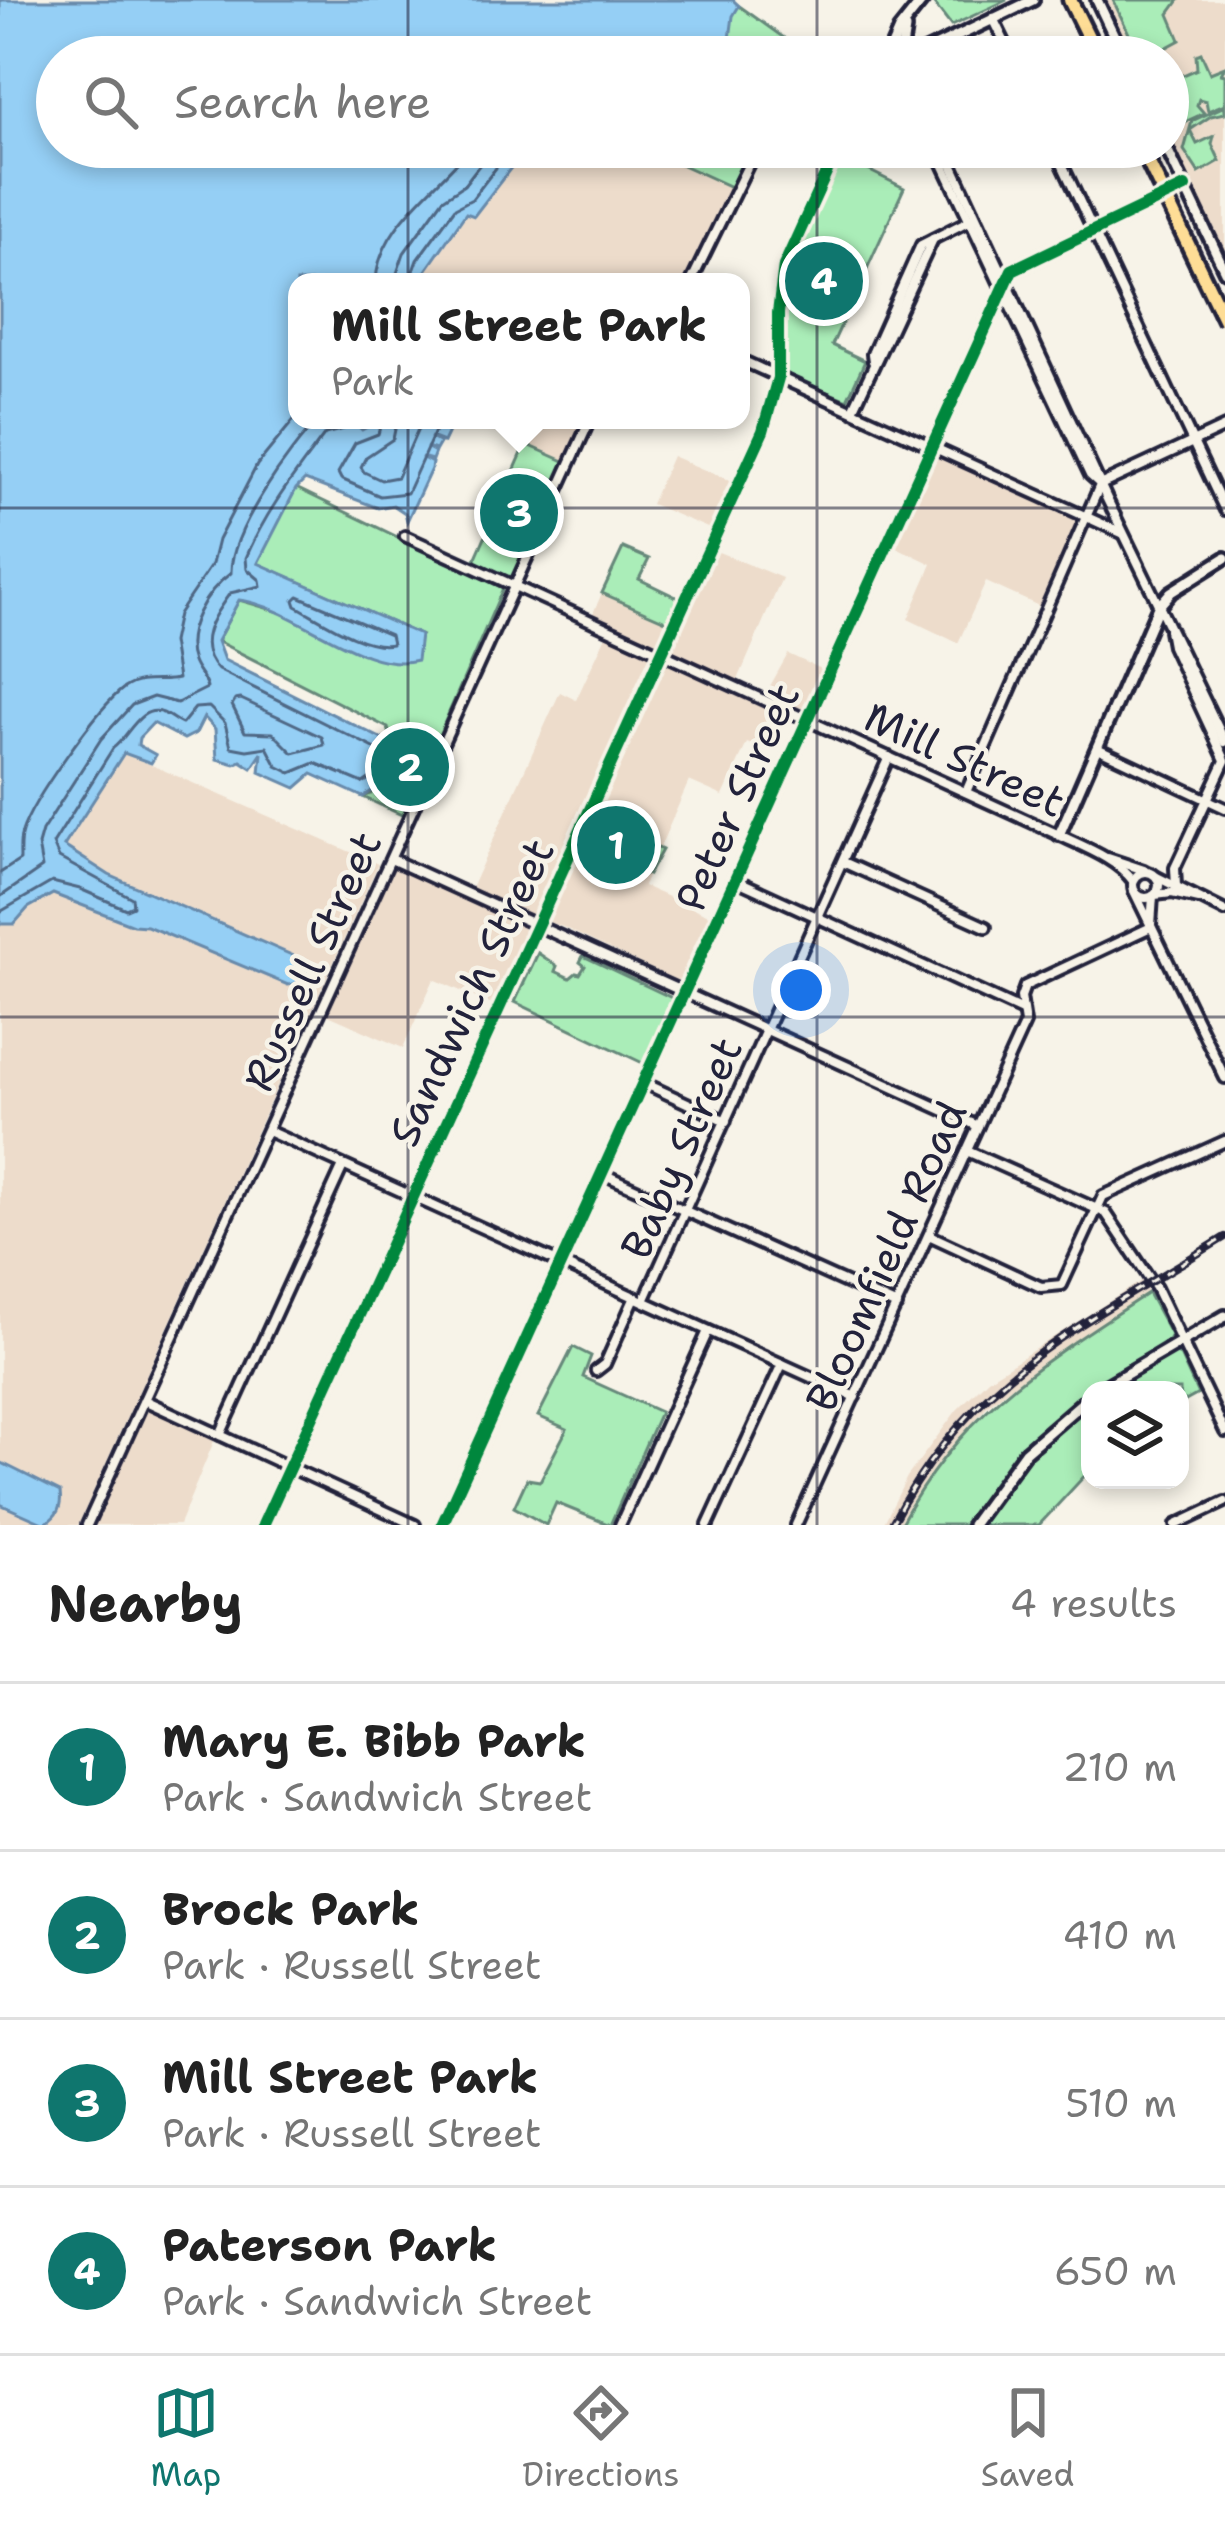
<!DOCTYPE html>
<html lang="en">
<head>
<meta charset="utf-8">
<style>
  :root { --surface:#fff; --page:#f6f6f6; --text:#222; --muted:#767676; --line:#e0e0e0; --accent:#0f766e }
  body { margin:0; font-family:"Shantell Sans",sans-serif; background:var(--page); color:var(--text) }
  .controls { position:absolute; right:36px; bottom:36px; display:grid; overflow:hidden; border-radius:24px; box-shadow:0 6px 18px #0003 }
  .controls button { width:108px; height:108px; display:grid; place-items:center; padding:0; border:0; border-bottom:3px solid var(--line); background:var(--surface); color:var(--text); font:60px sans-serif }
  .you { position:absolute; left:801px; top:990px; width:42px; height:42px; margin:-30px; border:9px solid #fff; border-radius:50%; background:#1a73e8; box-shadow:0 0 0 18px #1a73e833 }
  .badge { display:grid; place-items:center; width:78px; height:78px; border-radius:50%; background:var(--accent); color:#fff; font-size:39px; font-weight:700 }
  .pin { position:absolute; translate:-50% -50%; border:6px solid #fff; box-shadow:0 3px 12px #0006 }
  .popup { position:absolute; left:288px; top:273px; width:462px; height:156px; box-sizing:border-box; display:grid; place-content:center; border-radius:24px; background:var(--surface); filter:drop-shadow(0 3px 9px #0005); font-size:39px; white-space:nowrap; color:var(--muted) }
  .popup b { font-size:45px; color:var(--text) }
  .popup::after { content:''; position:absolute; left:50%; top:100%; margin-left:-24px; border:24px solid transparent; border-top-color:var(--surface) }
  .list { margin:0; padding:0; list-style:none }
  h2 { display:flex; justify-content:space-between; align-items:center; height:156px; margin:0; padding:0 48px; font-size:51px }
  h2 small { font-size:39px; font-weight:400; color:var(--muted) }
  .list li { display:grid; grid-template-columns:78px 1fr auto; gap:36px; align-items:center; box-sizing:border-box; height:168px; padding:0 48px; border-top:3px solid var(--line) }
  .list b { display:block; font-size:45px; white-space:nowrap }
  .list p { margin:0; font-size:39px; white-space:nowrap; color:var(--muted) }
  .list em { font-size:39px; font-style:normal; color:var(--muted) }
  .icon { flex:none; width:66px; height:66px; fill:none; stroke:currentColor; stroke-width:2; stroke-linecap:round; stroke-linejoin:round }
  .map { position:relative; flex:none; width:1225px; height:1525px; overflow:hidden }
  .search { position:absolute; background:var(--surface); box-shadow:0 6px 18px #0003; left:36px; right:36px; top:36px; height:132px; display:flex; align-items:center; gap:30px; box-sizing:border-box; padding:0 42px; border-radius:66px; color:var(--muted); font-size:45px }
  .sheet { height:828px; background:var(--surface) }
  nav { display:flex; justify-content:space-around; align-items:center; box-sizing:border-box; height:168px; border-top:3px solid var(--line); background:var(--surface); font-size:33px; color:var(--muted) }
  nav a { display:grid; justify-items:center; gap:6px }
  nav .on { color:var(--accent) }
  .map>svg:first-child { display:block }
  .built { fill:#eddccb }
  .green { fill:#aaedb8; stroke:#66887a; stroke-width:3 }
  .water { fill:#95cff5; stroke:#678aab; stroke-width:3 }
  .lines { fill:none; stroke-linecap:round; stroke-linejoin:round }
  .shore { stroke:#506785; stroke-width:3 }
  .minor-casing { stroke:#22223b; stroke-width:16 }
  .tertiary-casing { stroke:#22223b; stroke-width:18 }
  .secondary-casing { stroke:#22223b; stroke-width:18 }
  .trunk-casing { stroke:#22223b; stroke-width:21 }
  .minor { stroke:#f7f3e8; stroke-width:8 }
  .tertiary { stroke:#f7f3e8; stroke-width:9 }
  .secondary { stroke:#f7f3e8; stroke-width:9 }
  .trunk { stroke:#fedd96; stroke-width:12 }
  .rail-casing { stroke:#22223b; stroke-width:8 }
  .rail { stroke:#f7f3e8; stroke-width:3; stroke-dasharray:9; stroke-linecap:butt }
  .trunk-bridge-casing { stroke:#22223b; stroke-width:21; stroke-linecap:butt }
  .trunk-bridge { stroke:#fedd96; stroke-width:12 }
  .cycleway-casing { stroke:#f7f3e8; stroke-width:20 }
  .cycleway { stroke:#00873e; stroke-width:12 }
  .grid { fill:none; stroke:#22223b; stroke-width:3; stroke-opacity:0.55 }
  .labels { text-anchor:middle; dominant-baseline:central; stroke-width:9; stroke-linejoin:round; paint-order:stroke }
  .street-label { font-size:42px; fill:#22223b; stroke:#f7f3e8 }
</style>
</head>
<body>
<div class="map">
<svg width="1225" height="1525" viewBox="0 0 1225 1525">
  <rect width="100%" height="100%" fill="#f7f3e8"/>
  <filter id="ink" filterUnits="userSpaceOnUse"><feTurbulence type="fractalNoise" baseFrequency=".00833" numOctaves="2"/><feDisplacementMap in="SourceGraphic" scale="24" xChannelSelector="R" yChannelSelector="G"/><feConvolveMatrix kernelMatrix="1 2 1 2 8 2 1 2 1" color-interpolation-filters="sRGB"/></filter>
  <g filter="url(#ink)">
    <g class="built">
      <polygon points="1105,0 1225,0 1225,254 1168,133 1168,57 1132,57"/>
      <polygon points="527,147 643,147 731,187 687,282 418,282 466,213 475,215"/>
      <polygon points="472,420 585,420 566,462"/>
      <polygon points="940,455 1072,514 1076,522 1039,606 986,582 958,643 908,619 932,564 892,545 932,457"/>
      <polygon points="672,456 733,482 710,529 651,504"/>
      <polygon points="716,551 782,578 737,682 765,695 788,654 825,671 806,709 786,704 765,751 747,743 723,796 689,781 643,886 711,916 683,979 675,980 563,927 468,895 560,692 576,700 610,627 591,618 602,593 667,621 674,606 689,612"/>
      <polygon points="124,753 378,864 78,1525 0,1525 0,1504 45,1524 60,1491 0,1462 0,924 14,924 28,908 53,894 231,958 64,847"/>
      <polygon points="390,867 521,924 527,933 492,1005 434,979 403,1048 326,1014"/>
      <polygon points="1143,1280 1148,1293 1056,1353 989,1404 936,1466 900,1525 883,1525 907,1477 957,1410 988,1379"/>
      <polygon points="150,1410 214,1441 179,1525 92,1525 144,1414"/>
    </g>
    <g class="green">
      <polygon points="667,0 731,0 805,53 803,57 608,57"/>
      <polygon points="931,0 1007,0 951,26"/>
      <polygon points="1113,0 1179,0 1169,14 1180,40 1158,52 1161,57 1140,57"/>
      <polygon points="1201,53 1210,73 1225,67 1221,74 1225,75 1225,104 1208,111 1206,101 1199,99 1197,105 1204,113 1174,127 1168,116 1168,74 1176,85 1174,79 1197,69 1196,55"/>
      <polygon points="1225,106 1225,113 1211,116 1190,130 1197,144 1214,136 1212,144 1220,161 1199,173 1184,150 1192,121"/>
      <polygon points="643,147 750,147 731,187"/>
      <path d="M 840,156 L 904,188 L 832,345 L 865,361 L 847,400 L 792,378 L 784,370 C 785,345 782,320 785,295 C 790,245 818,200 840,156 Z"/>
      <polygon points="526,444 566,462 514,575 506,579 473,564"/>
      <polygon points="296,488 503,588 404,816 363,797 371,794 396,754 388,728 217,641 239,600 280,612 372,656 420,635 257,563"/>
      <polygon points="623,548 649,559 639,579 678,598 668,622 602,593"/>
      <polygon points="595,818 662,850 648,875 632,868 627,878 603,867 597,857 581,850"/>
      <polygon points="538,953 557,966 555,971 570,978 576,973 580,974 585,966 580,962 583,956 674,999 647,1065 515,1002"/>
      <path d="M 1148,1293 L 1171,1335 L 1168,1340 C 1085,1392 1019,1438 968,1525 L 900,1525 C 962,1410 1043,1362 1148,1293 Z"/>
      <polygon points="573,1347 591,1356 583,1377 660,1412 610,1525 556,1503 546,1525 514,1507 527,1479 540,1481 567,1429 538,1416"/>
      <polygon points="1172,1351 1180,1355 1198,1394 1180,1404 1180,1390 1107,1390"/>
      <path d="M 1090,1402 L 1090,1470 L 1039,1525 L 977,1525 C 1011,1478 1042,1436 1090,1402 Z"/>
    </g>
    <g class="water">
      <path d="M 0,0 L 733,0 L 739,6 L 733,16 L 730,39 L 717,57 L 57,57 L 57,147 L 527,147 L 474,216 L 466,213 L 418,282 L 297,282 L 297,420 L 363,420 L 358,426 L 362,430 L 380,420 L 452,423 L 443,442 L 430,437 L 440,443 L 436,450 L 426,447 L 435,452 L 432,460 L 421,457 L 432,463 L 431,469 L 407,521 L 405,513 L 393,505 L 378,508 L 305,480 L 296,489 L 258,563 L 420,635 L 417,660 C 364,675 294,606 239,600 L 217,641 L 224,660 L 390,743 L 396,754 L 388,780 L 363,797 L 312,774 L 296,788 L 260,772 L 262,753 L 252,768 L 241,761 L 235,764 L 217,759 L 215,729 L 204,717 L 196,733 L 184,739 L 153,723 L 139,738 L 138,745 L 156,755 L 151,763 L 124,753 L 64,846 L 109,875 L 310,963 C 307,975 301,984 288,985 L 147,926 L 133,925 L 53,894 L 28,908 L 14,924 L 0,924 Z"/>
      <path d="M 0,1462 L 60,1492 C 62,1508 58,1515 45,1524 L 0,1504 Z"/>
    </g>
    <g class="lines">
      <g class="shore">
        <path d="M 376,282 C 378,225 440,187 470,147"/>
        <polyline points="394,282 404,253 443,199 464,185 493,147"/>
        <polyline points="409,282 417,260 455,208 472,199 512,147"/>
        <polyline points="382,420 378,434 355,443 338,473 341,479 380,496 407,493 440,420"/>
        <polyline points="397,420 393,439 366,457 361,467 364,472 381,480 397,477 422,420"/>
        <path d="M 298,596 L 390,635 L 392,644 C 365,650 322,620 296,606 L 294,600 Z"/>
        <polygon points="241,699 322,737 324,745 293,753 273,733 245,732 232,705 235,700"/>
        <path d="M 0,873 L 20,860 C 20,851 19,841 22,832 C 31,802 99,706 124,688 C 142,676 160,683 178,679 L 172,642 L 178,614 L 212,564 L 218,540 L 257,465 L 297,416"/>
        <path d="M 0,897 L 42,868 L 38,845 L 42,831 L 101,739 L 132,705 L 153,697 L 177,703 L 207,688 C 205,678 197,673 193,662 C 181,631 207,590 231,573 C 230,532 289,450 318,420"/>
        <path d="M 0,912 L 52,882 L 80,889 L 126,909 L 133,906 L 132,898 L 59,858 L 53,844 L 113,748 C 128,738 140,703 163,713 C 170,716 175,721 182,724 L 195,708 L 209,707 L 225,723 L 231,747 L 247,750 L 267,747 L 277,766 L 291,773 L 315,763 L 363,783 L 378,773 L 383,757 L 380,751 L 218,670 C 193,644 213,617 230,593 L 261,586 L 260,580 L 247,569 L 246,558 C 265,512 296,473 325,434 L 344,429 L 348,420"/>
      </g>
      <g class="minor-casing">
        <g id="minor">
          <polyline points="993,18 1012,57"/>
          <polyline points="785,147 828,170"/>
          <polyline points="935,147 1090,475 1100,484"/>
          <polyline points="944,147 1107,499 1225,742"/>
          <polyline points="1054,147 1225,510"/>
          <polyline points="691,282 757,147"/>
          <polyline points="741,360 1122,533"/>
          <polyline points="873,361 872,354 921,245 972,219"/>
          <polyline points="853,410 933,239"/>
          <path d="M 405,536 L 1059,835 C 1084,847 1117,859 1133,881"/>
          <polyline points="1169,630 1172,646 1225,760"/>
          <polyline points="1097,748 1225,808"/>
          <polyline points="966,792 1100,485 1225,427"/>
          <polyline points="1108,858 1144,870"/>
          <polyline points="391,859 978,1126"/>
          <polyline points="843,862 986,927"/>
          <circle cx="1146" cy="885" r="13"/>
          <polyline points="1157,877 1225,911"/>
          <polyline points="736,880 1022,1011"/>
          <polyline points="1176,886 1175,868 1225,761"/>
          <polyline points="1134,891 1225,1078"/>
          <polyline points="1155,895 1172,893 1198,899"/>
          <polyline points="1151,925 1153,896"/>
          <polyline points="644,1083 726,1121"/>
          <polyline points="268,1131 855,1397"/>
          <polyline points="967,1151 1106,1213 1156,1288 1225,1432"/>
          <polyline points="603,1174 897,1306"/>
          <polyline points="929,1235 1041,1287 1062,1285 1103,1196 1225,1141"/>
          <polyline points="644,1301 889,757"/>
          <polyline points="596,1371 605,1364 635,1297"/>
          <polyline points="144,1400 415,1525"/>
          <polyline points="220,1435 343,1166"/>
          <polyline points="87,1525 590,420"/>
          <polyline points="442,1525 1012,270 1185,187"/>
          <polyline points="620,1525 708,1331"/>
          <polyline points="708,1525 782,1364"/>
          <polyline points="796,1525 1025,1023 1021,997 1025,986 1151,927"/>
          <polyline points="1176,1525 1225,1502"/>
        </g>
      </g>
      <g class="tertiary-casing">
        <g id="tertiary">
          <polyline points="1097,0 1124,57"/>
          <polyline points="914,57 1033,0"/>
          <polyline points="1166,147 1225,271"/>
          <polyline points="1099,1390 1225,1316"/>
          <polyline points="972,1525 1025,1452 1090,1396"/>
        </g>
      </g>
      <g class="secondary-casing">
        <g id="secondary">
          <polyline points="889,53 899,30 923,0"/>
          <polyline points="901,54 905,29"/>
          <polyline points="1059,835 1158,607 1171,592 1225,558"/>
          <polyline points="263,1525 763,431 778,378 778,313 784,266 838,147"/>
        </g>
      </g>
      <g class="trunk-casing">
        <polyline id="trunk" points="1070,0 1098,57"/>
      </g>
      <use href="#minor" class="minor"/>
      <use href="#tertiary" class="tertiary"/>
      <use href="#secondary" class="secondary"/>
      <use href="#trunk" class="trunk"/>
      <g class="rail-casing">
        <path id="rail" d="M 891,1525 C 973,1370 1084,1325 1225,1237"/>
      </g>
      <use href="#rail" class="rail"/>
      <g class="trunk-bridge-casing">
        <polyline id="trunk-bridge" points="1141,147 1225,321"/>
      </g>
      <use href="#trunk-bridge" class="trunk-bridge"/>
      <g class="cycleway-casing">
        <g id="cycleway">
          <polyline points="263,1525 763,431 778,378 778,313 784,266 838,147"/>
          <polyline points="442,1525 1012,270 1185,187"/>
        </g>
      </g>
      <use href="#cycleway" class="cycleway"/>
    </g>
  </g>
  <path class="grid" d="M 408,0 L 408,57M 817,0 L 817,57M 408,147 L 408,1525M 817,147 L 817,1525M 0,508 L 1225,508M 0,1017 L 1225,1017"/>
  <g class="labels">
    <g class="street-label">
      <text transform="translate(965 759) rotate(25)">Mill Street</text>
      <text transform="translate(737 797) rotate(-66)">Peter Street</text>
      <text transform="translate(312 961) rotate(-66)">Russell Street</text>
      <text transform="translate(471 992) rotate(-65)">Sandwich Street</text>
      <text transform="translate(681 1148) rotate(-66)">Baby Street</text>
      <text transform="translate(886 1256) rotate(-66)">Bloomfield Road</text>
    </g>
  </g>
</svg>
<div class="controls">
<button><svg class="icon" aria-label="layers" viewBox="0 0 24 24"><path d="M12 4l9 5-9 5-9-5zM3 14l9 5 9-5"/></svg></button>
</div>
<div class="you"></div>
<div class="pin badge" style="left:616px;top:845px">1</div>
<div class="pin badge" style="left:410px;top:767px">2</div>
<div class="pin badge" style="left:519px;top:513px">3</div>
<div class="popup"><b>Mill Street Park</b>Park</div>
<div class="pin badge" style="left:824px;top:281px">4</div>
<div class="search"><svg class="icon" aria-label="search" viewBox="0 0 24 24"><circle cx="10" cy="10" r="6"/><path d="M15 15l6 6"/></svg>Search here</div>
</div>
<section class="sheet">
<h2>Nearby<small>4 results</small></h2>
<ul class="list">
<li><span class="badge">1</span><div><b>Mary E. Bibb Park</b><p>Park · Sandwich Street</p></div><em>210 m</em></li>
<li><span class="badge">2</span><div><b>Brock Park</b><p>Park · Russell Street</p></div><em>410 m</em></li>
<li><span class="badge">3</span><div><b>Mill Street Park</b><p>Park · Russell Street</p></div><em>510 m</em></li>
<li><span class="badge">4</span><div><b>Paterson Park</b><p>Park · Sandwich Street</p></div><em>650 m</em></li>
</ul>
</section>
<nav>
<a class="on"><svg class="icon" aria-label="map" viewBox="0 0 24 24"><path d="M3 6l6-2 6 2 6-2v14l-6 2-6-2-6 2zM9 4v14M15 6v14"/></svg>Map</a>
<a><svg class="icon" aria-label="directions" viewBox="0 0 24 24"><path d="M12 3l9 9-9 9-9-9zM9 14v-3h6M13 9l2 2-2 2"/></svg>Directions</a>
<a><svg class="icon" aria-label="saved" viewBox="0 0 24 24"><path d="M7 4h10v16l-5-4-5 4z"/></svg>Saved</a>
</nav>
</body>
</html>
